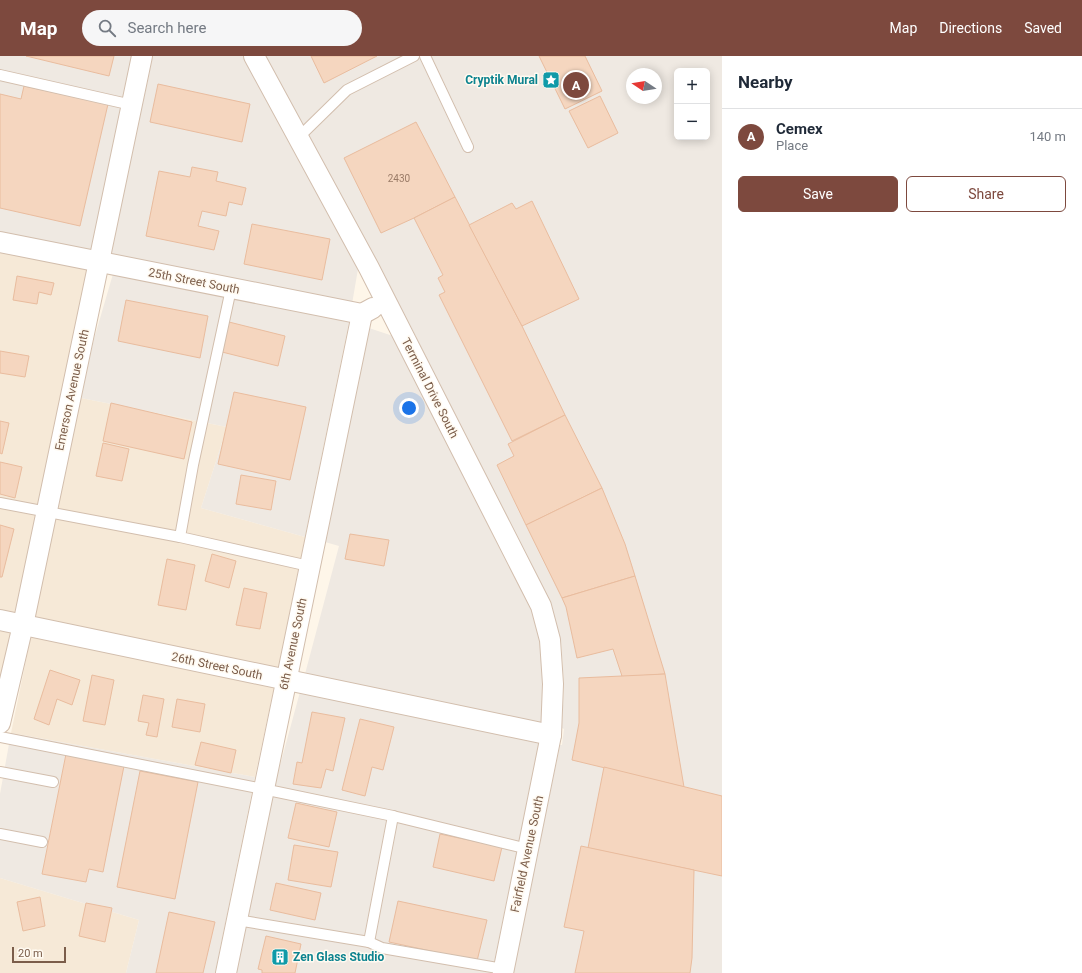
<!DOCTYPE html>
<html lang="en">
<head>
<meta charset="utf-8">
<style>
  :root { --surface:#fff; --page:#f6f6f7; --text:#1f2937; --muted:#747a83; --line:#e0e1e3; --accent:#7d493e }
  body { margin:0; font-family:Roboto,sans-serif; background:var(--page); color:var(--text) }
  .controls { position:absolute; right:12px; top:12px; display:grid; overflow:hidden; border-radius:6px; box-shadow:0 2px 10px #0003 }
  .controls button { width:36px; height:36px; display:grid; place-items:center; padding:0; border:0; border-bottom:1px solid var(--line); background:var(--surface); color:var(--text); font:20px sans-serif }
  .compass { position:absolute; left:626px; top:12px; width:36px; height:36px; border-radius:50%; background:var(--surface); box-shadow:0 2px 10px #0003; rotate:282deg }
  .scale { position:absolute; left:12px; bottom:10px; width:54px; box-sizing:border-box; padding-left:4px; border:2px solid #7b5d4a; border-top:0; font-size:11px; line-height:14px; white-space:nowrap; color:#7b5d4a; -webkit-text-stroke:3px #fffaf1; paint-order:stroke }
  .you { position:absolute; left:409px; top:352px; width:14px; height:14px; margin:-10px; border:3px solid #fff; border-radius:50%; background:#1a73e8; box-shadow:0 0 0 6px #1a73e833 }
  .badge { display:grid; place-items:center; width:26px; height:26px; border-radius:50%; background:var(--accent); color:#fff; font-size:13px; font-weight:700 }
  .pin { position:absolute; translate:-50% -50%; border:2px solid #fff; box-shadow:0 1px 4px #0006 }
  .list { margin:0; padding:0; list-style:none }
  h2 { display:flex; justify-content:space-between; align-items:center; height:52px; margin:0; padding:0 16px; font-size:17px }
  h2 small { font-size:13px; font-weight:400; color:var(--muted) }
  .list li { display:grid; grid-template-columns:26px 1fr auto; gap:12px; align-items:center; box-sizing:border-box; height:56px; padding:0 16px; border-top:1px solid var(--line) }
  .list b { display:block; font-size:15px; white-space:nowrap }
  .list p { margin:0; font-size:13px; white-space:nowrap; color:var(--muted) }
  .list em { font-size:13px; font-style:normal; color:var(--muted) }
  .actions { display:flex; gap:8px; padding:12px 16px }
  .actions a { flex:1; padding:9px 0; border:1px solid var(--accent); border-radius:6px; text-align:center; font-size:14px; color:var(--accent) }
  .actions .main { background:var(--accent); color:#fff }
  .icon { flex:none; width:22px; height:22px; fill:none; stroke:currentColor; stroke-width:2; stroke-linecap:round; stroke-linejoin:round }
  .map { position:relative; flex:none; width:722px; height:917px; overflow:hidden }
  header { display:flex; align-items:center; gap:24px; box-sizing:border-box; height:56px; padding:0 20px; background:var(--accent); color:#fff }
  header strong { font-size:19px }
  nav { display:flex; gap:22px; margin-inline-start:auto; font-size:14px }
  .search { width:280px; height:36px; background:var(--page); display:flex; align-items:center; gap:10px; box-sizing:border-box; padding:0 14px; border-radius:22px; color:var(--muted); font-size:15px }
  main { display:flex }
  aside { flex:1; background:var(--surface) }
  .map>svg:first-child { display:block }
  .residential { fill:#f6e9d7 }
  .industrial { fill:#efe9e2; fill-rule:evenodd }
  .building { fill:#f5d6bf; stroke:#e9bc9e }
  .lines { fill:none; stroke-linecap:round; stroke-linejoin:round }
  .lane-casing { stroke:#d2bead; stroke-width:12 }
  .street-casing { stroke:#d2bead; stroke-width:22 }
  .lane { stroke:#fff; stroke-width:10 }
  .street { stroke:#fff; stroke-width:20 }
  .labels { text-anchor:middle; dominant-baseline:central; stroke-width:3; stroke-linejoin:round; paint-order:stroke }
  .number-label { font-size:10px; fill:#9a7b67 }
  .culture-label { font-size:12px; font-weight:bold; fill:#0d838f; stroke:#fffaf1; text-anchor:end }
  .street-label { font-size:12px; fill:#7b5d4a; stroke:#fffaf1 }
</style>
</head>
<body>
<header>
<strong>Map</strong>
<div class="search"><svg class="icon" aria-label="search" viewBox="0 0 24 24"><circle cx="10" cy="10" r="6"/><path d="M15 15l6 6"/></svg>Search here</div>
<nav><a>Map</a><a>Directions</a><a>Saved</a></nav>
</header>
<main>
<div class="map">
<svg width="722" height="917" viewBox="0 0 722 917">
  <rect width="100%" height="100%" fill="#fef6e9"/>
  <g class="residential">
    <polygon points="0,195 87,213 15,558 0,555"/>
    <polygon points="81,342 227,371 201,452 305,481 278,613 35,562"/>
    <polygon points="0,574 11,576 0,627"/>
    <polygon points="31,580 274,631 255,721 11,677"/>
    <polygon points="0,822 139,864 126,917 0,917"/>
  </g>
  <g class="industrial">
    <polygon points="0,0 132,0 91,194 0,176"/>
    <polygon points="153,0 243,0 358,213 352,248 111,198"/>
    <path d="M 265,0 L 722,0 L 722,917 L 513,917 L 560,689 L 562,689 L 564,673 L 562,672 L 564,629 L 561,584 L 550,546 L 410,269 L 404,264 L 379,214 ZM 677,15 L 707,15 L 707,81 L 677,81 ZM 632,18 L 656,18 L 656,42 L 632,42 Z"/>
    <polygon points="113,218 349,266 305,481 201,452 227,371 81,342 94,283"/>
    <polygon points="369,272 393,280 531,552 540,585 543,628 541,668 305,618 339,490 325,486"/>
    <polygon points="300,636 539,686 492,917 236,917 276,724"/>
    <polygon points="11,677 255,721 215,917 126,917 139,864 0,822 0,738"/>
  </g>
  <g class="building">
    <polygon points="26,0 114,0 109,20"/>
    <polygon points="311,0 377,0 324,27"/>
    <polygon points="539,0 585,0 602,35 565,53"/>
    <polygon points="158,28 250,48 242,86 150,66"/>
    <polygon points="24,30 108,48 80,170 0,152 0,38 21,43"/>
    <polygon points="600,40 618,77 588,92 569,55"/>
    <polygon points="416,66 455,141 414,162 381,177 344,102"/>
    <polygon points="192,111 218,116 216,125 246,132 242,149 229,146 226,160 202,155 198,170 219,175 214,194 146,180 159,115 190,121"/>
    <polygon points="455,141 522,270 565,359 512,385 439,239 445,236 438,222 443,219 414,162"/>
    <polygon points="532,145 579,243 522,270 469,169 512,147 516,153"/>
    <polygon points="252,168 330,183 322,224 244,208"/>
    <polygon points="17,220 54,227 51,239 39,236 37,248 13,244"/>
    <polygon points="126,244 208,260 200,302 118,285"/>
    <polygon points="229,266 285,280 278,310 222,296"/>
    <polygon points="0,295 29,300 25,321 0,317"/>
    <polygon points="234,336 306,351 290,424 218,408"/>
    <polygon points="111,347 192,366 184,403 103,385"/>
    <polygon points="565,359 602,432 526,469 497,409 514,400 508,388"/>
    <polygon points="0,365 9,367 2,398 0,397"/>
    <polygon points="103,387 129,393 122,425 96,420"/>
    <polygon points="0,406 22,411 15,442 0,438"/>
    <polygon points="241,419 276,425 271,454 236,448"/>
    <polygon points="602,432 625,488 635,520 562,542 526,469"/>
    <polygon points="0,469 14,473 2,521 0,521"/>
    <polygon points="350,478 389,484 384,510 345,503"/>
    <polygon points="212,498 236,505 229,532 205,525"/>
    <polygon points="167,503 195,509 186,554 158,549"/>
    <polygon points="635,520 665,618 622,621 621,620 622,620 613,593 577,602 566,551 562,542"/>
    <polygon points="244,532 267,537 260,573 236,569"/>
    <polygon points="50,614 80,624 72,649 57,643 49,669 34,663"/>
    <polygon points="665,618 684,731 572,704 579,667 579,622"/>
    <polygon points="92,619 114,624 105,669 83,665"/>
    <polygon points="143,639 164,643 157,681 146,679 149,667 138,665"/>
    <polygon points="177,643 205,648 200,676 172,671"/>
    <polygon points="312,656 345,662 333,715 326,713 321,732 293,728 297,706 302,707"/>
    <polygon points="360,663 394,671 383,714 372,711 365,740 342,734"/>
    <polygon points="201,686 236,694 231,717 195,709"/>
    <polygon points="66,698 124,710 103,816 89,813 86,826 42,818"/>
    <polygon points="604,711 722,740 722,820 588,792"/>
    <polygon points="140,715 198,726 175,843 117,831"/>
    <polygon points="296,747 337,756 329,791 288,782"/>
    <polygon points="440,778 502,791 494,825 433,811"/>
    <polygon points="294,789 338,796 331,831 288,824"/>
    <polygon points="581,790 694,814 692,902 690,917 575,917 584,875 564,871"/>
    <polygon points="276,827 321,837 315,864 270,854"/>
    <polygon points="40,841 45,870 23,875 17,846"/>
    <polygon points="398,845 487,864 477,905 389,886"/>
    <polygon points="86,847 112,852 105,886 79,880"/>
    <polygon points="169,856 215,866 203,917 156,917"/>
    <polygon points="266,880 301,888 295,917 262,917 262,914 258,913"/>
  </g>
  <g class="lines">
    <g class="lane-casing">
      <g id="lane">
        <polyline points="425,0 468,91"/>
        <polyline points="0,19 132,49"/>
        <polyline points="298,82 347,34 414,0"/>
        <polyline points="231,233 193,409 180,481 309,510"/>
        <polyline points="0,447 180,481"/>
        <polyline points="0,681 263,733 393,760 528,793"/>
        <polyline points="0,716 53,726"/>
        <polyline points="0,778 42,786"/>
        <polyline points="237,864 369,886 382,892 503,913"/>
        <polyline points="369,886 393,760"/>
      </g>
    </g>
    <g class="street-casing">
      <g id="street">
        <polyline points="254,0 369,212 541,550 550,584 553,628 551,679 503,917"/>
        <polyline points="0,186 362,258 373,252"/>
        <polyline points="0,564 551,679"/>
        <polyline points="0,667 23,569 142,0"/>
        <polyline points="226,917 362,258"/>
      </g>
    </g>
    <use href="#lane" class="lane"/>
    <use href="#street" class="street"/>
  </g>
  <defs>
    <g id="sight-square" transform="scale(0.9)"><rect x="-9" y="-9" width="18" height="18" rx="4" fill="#0f9aa8" stroke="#fffaf1"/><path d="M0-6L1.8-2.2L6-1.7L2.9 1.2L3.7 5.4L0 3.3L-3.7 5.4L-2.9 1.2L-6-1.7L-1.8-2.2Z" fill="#fff"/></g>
    <g id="building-square" transform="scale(0.9)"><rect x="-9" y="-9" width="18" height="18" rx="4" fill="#0f9aa8" stroke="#fffaf1"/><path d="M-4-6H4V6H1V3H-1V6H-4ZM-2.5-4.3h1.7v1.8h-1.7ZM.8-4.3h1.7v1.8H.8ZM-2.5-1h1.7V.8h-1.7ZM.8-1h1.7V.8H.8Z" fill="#fff"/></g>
  </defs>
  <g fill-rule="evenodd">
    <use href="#sight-square" x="551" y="24"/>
    <use href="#building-square" x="280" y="901"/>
  </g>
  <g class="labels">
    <g class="number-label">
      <text x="399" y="122">2430</text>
    </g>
    <g class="culture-label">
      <text x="538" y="24">Cryptik Mural</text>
      <text x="293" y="901" text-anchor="start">Zen Glass Studio</text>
    </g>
    <g class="street-label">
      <text transform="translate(194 225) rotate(11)">25th Street South</text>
      <text transform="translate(430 332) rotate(63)">Terminal Drive South</text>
      <text transform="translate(72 334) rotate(-78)">Emerson Avenue South</text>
      <text transform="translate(293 588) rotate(-78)">6th Avenue South</text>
      <text transform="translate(217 610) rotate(12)">26th Street South</text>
      <text transform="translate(527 798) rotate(-78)">Fairfield Avenue South</text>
    </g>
  </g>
</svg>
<div class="controls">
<button>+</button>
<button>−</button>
</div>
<svg class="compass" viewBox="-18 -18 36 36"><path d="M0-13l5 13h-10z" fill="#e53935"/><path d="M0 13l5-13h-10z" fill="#747a83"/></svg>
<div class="scale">20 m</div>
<div class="you"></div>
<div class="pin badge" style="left:576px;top:29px">A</div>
</div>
<aside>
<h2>Nearby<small></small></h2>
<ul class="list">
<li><span class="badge">A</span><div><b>Cemex</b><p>Place</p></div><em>140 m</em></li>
</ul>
<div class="actions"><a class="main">Save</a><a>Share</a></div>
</aside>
</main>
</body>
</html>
